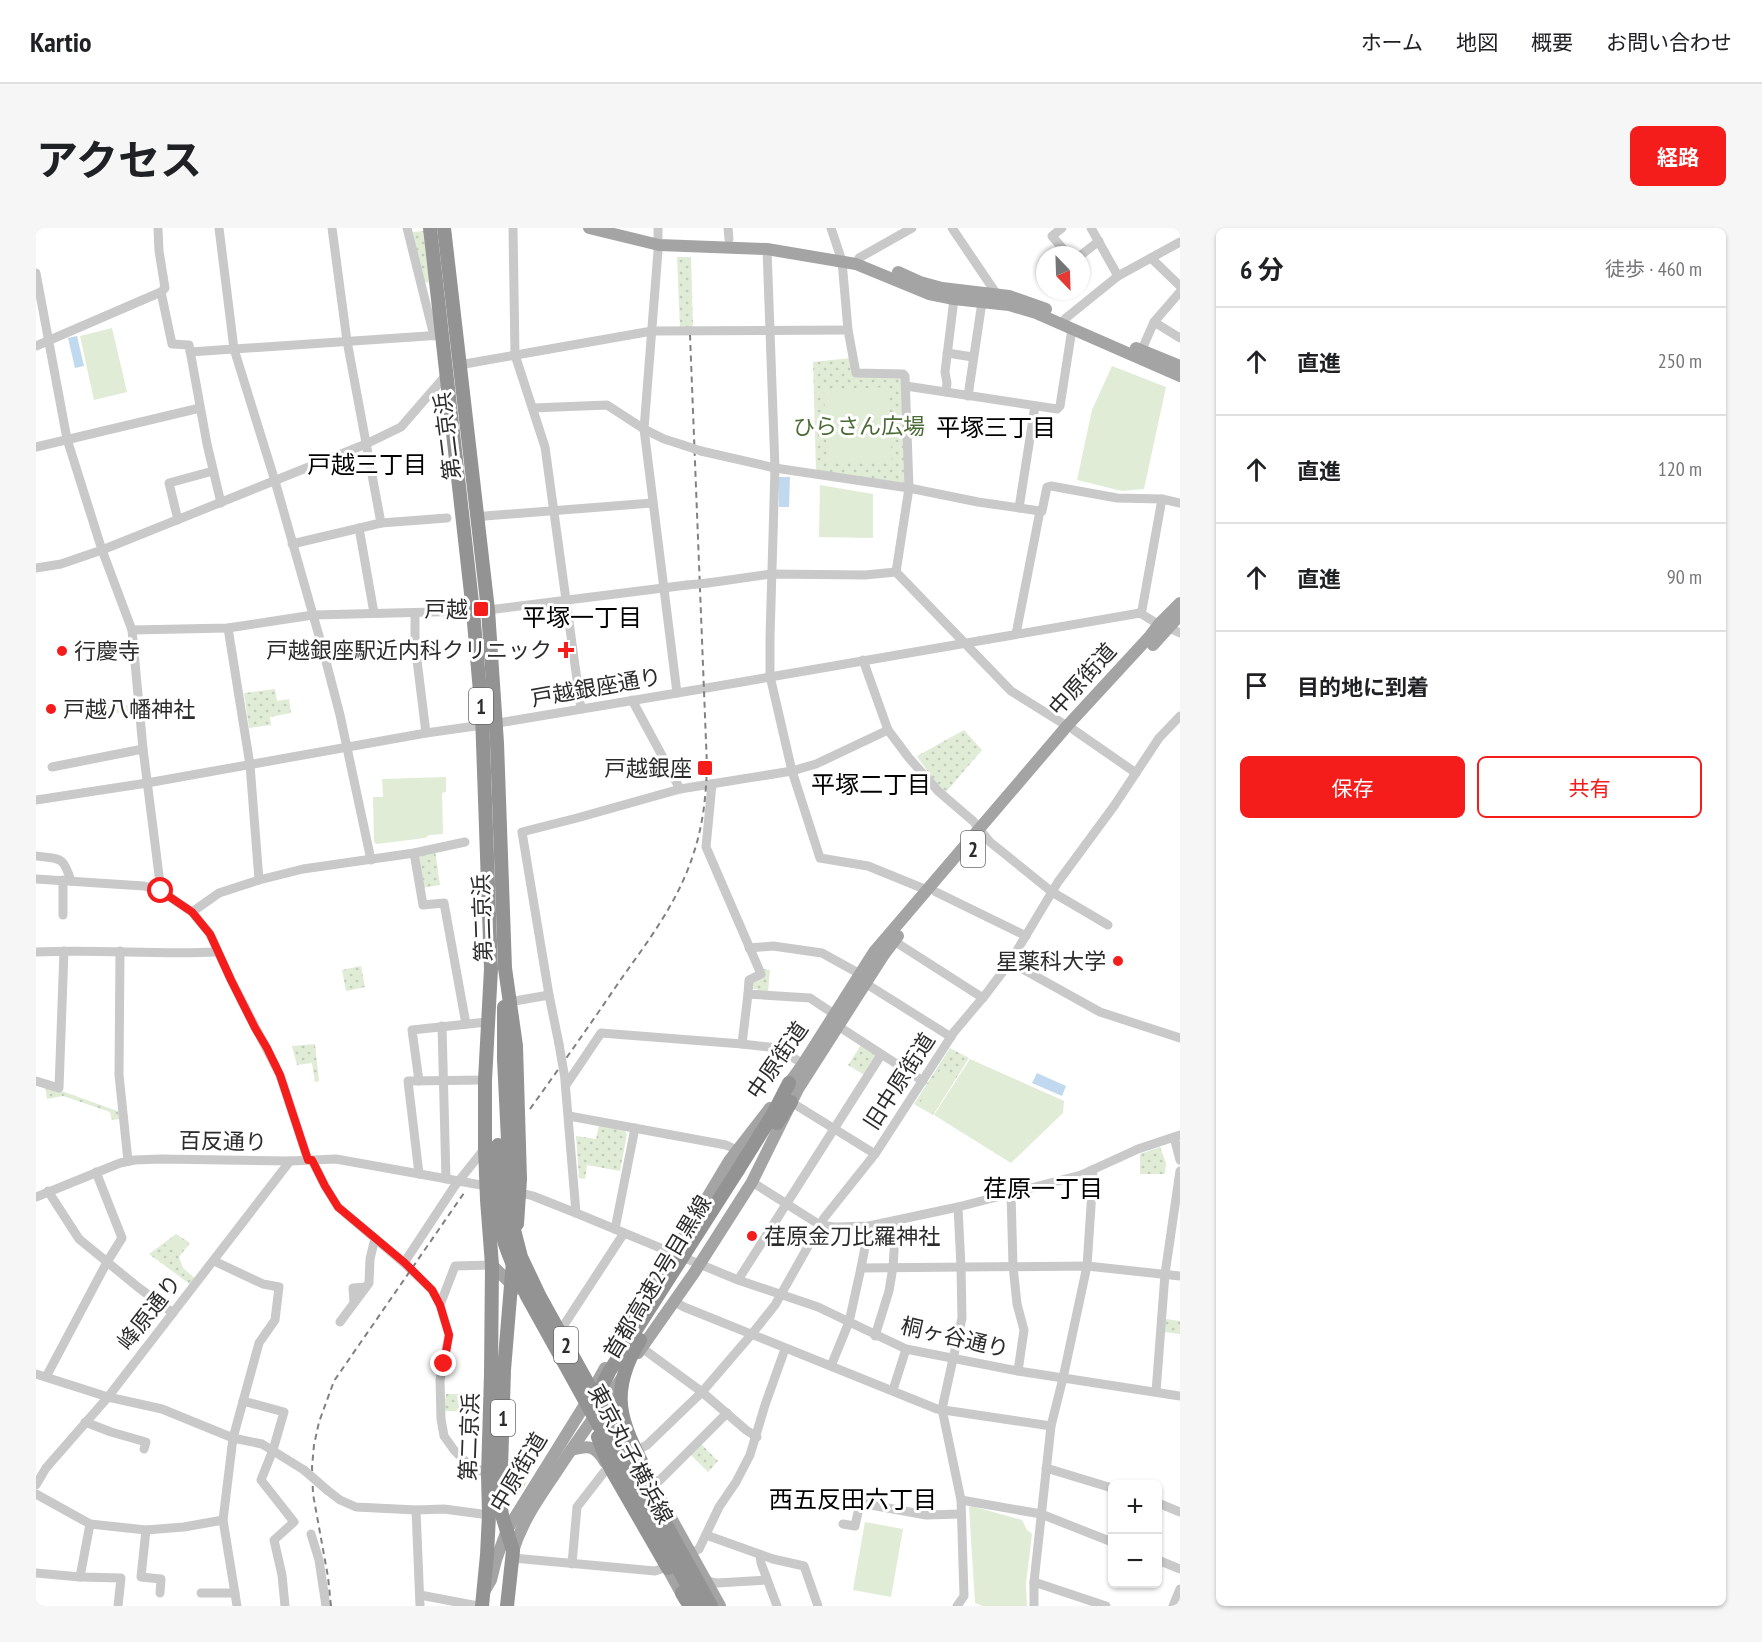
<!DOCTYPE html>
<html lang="ja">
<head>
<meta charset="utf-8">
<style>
  :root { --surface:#fff; --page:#f6f6f6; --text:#202124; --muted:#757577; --line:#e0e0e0; --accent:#f51c1c }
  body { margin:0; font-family:"PT Sans Narrow","Noto Sans JP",sans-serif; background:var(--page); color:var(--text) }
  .controls { position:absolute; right:18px; bottom:18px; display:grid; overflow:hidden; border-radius:9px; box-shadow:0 2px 4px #0004 }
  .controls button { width:54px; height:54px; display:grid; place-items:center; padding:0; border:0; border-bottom:2px solid var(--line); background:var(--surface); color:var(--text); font:30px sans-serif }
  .compass { position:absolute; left:1000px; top:18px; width:54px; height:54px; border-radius:50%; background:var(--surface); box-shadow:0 2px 4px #0004; rotate:157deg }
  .stop { position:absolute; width:18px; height:18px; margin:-14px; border:4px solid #f51c1c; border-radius:50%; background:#fff }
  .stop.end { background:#f51c1c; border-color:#fff; box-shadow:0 2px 6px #0008 }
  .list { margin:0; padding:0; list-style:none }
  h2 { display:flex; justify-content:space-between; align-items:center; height:78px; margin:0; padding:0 24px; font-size:26px }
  h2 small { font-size:20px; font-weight:400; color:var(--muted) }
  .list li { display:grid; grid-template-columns:39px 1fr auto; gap:18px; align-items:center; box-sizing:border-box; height:108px; padding:0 24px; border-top:2px solid var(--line) }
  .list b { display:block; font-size:22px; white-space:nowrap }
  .list em { font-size:20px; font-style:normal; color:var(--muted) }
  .actions { display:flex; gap:12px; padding:18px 24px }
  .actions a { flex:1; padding:14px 0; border:2px solid var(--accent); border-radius:9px; text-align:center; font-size:21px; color:var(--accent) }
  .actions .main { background:var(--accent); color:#fff }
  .icon { flex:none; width:33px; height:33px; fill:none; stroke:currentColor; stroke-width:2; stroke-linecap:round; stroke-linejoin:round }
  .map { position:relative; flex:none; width:1144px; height:1378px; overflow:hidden; border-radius:9px }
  header { display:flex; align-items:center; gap:36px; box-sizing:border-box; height:84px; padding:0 30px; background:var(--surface); border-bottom:2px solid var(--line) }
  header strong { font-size:28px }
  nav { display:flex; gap:33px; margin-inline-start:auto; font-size:21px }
  .intro { display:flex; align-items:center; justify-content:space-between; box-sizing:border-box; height:144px; padding:0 36px }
  h1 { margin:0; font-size:42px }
  .button { padding:15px 27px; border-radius:9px; background:var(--accent); color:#fff; font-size:21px; font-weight:700 }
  main { display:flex; gap:36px; padding:0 36px }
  aside { flex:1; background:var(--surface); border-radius:9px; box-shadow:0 2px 4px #0004 }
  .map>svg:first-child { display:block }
  .park { fill:url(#park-dots) }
  .pitch { fill:#e1ecd7 }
  .water { fill:#c1d9ee }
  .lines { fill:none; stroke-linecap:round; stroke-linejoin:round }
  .minor { stroke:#c9c9c9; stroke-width:9 }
  .major { stroke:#a4a4a4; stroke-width:12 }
  .highway { stroke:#939393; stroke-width:14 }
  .rail { stroke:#818181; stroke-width:2; stroke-dasharray:6 4.5; stroke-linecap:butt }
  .minor-bridge { stroke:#c9c9c9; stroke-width:9 }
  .highway-bridge { stroke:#939393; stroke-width:14 }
  .route { stroke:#f51c1c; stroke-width:8 }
  .poi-dot { fill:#f51c1c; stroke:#fff; stroke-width:2 }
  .labels { text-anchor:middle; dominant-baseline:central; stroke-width:6; stroke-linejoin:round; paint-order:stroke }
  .shield { fill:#fff; stroke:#6b6b6b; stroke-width:1.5 }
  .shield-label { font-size:21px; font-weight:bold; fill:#2c2c2c }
  .park-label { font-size:22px; fill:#4b6b36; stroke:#fff }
  .street-label { font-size:22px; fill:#2c2c2c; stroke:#fff }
  .poi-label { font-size:22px; fill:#2c2c2c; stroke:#fff; text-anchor:end }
  .neighbourhood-label { font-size:24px; fill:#000; stroke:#fff }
</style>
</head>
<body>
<header>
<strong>Kartio</strong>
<nav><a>ホーム</a><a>地図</a><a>概要</a><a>お問い合わせ</a></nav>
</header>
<div class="intro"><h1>アクセス</h1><a class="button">経路</a></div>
<main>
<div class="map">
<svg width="1144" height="1378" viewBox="0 0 1144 1378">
  <defs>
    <pattern id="park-dots" width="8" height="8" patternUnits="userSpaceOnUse" patternTransform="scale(1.5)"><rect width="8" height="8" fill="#e1ecd7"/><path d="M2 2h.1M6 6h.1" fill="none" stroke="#c1cbb9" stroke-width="1.8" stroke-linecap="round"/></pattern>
  </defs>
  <rect width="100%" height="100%" fill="#fff"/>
  <g class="park">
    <polygon points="388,3 394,54 387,55 376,4"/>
    <polygon points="641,29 655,29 657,100 644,100"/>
    <polygon points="815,130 818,148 863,148 866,152 870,255 780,244 777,134"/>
    <polygon points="239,461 241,473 253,471 255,485 234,489 235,497 213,500 208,465"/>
    <polygon points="95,477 96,483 70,486 70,479"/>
    <polygon points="928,502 946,522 910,564 900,556 881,528"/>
    <polygon points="399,622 404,657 386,660 379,627"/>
    <polygon points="325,738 329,759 310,763 306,742"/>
    <polygon points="726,741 734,742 732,764 722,763 721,761 717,761 715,753"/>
    <polygon points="279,816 283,853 279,854 276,835 261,837 256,818"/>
    <polygon points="825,817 841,828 828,847 812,837"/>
    <polygon points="914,820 933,830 897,887 878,876"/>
    <polygon points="9,857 84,884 85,891 76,892 74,884 27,868 11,871"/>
    <polygon points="563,897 589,903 591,906 584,943 551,937 549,951 543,950 540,908 560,911"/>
    <polygon points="1124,919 1130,935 1129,946 1104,946 1104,926"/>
    <polygon points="140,1006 154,1015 143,1029 147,1040 160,1051 155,1057 113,1026"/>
    <polygon points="1130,1091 1144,1093 1144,1106 1128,1104"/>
    <polygon points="410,1166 443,1166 443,1184 408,1183"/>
    <polygon points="664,1215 682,1233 672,1244 654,1226"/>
    <path d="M 473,1252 L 490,1255 C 486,1263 484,1266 476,1265 L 473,1262 Z"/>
  </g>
  <g class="pitch">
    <polygon points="76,100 91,164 58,172 44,108"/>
    <polygon points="1076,138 1130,159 1108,261 1086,263 1041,252 1056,182"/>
    <polygon points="852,159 856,232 791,235 788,162"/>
    <polygon points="784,257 837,266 837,310 783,309"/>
    <polygon points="410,549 410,564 406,565 407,606 393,607 389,610 341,616 338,614 337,569 347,569 346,551"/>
    <polygon points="934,831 1028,873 1027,885 975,935 898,887"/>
    <polygon points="906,839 920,849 897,886 882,878"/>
    <polygon points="140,1007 152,1015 143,1027 128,1016"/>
    <polygon points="936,1278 986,1292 991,1302 996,1306 990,1356 991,1378 947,1378 939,1375 933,1279"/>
    <polygon points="829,1294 867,1301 855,1369 817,1362"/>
  </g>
  <g class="water">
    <polygon points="41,108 48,138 39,140 32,110"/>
    <polygon points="743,249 754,249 753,279 743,279"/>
    <polygon points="1001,845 1030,858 1026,868 996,855"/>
  </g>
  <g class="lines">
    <g class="minor">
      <polyline points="183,0 198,121 239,253 287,422 304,487 335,632"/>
      <polyline points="296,0 311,113 345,295"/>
      <polyline points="371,0 398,108"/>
      <polyline points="477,0 479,127 509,219 545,481"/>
      <polyline points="622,0 622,23 608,201 641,465"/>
      <polyline points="692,0 693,11"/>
      <polyline points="795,0 806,33 812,102 820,145 867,146 869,148 873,260 860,344"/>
      <polyline points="916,0 964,71"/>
      <polyline points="1026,0 1016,8 1032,27"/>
      <polyline points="1055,0 1082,48"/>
      <polyline points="731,21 739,240 734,409 734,448 756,543 784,630 832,638 891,662"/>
      <polyline points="1045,27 1063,13"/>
      <polyline points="823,30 876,0"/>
      <polyline points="1115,30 1144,58"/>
      <polyline points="0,45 31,211 66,322 96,402 107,521 125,663"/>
      <polyline points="125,64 136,116 153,117 171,216 185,275"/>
      <polyline points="1118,94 1144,110"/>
      <polyline points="1025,96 1030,90 1082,48 1144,14"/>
      <polyline points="0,118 125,64 129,60 123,23 122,0"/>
      <polyline points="154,124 406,107"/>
      <polyline points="911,125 937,129"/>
      <polyline points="1103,128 1118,94 1144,64"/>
      <polyline points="423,137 616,103 812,102"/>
      <polyline points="870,158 1021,181 1024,178 1036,101"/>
      <polyline points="910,164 911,155 909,144 918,71"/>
      <polyline points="932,168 946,74"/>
      <polyline points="497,180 571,177 608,201 628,211 647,217"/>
      <polyline points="0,219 164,180"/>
      <polyline points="665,223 739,240 873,260 942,274 1004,283 1006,283 1011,259 1015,258 1081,270 1126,271 1144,275"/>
      <polyline points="983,280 999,178"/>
      <polyline points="441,291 449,288 616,275"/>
      <polyline points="142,292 133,255 177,243"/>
      <polyline points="323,300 338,385"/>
      <polyline points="256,316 345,295 411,290"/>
      <polyline points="0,340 25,336 66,322 330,216 365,199 411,146"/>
      <polyline points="672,355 735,346 829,347 860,344 975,463 1031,498"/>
      <polyline points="452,382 651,357"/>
      <polyline points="379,385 379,416 390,505"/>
      <polyline points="1104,385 1106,382 1126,271"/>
      <polyline points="192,400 214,537 223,652"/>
      <polyline points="96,402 192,400 277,387 437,383"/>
      <polyline points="980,406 1004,283"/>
      <polyline points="827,432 852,502 873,530 902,563 937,593 954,614 1016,664 1072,697"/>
      <polyline points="596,472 644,561"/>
      <polyline points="1038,502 1100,545"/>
      <polyline points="16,539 107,521"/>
      <polyline points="676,556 670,619 725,746 713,752 712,766 774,770 798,786"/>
      <polyline points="0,572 111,555 390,505 468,494 659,462 1104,385 1117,393 1144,405"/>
      <polyline points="378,625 387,677 408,675 430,796"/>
      <path d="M 0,628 C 25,631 27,628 35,653"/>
      <polyline points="0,651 108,658 125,663 156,684 174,706 195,752 244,847 272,932"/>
      <polyline points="27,652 27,687"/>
      <polyline points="900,664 990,708"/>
      <polyline points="156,684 183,665 223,652 267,641 378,625 429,614"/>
      <polyline points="858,713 947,770"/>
      <polyline points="713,720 737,718 786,725 824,746"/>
      <polyline points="84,723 83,847 92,933"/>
      <path d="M 0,724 C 61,721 121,727 181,724"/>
      <polyline points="974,734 1064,784 1144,810"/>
      <polyline points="829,755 915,809"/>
      <polyline points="473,774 513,767"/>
      <polyline points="406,798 410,951"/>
      <polyline points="802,798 887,853"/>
      <polyline points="523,816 513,767 486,604 541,590 644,561 756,543 780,536 852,502"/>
      <polyline points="706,816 712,766"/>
      <polyline points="0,853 23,860 28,723"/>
      <polyline points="383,853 376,802 451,794"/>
      <polyline points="529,853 540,985"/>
      <polyline points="530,857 565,805 706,816 742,820 767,836"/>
      <polyline points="755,874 839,926"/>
      <polyline points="533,888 690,917 701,922"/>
      <polyline points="1138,909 1144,932"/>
      <polyline points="276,932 289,958 302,979 368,1035 396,1062 404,1077 413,1107 404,1152 405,1191 408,1208 418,1222 430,1234 452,1247"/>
      <polyline points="383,946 372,853 449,852"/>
      <polyline points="716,954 784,997 799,999 833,998 922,979 1045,947 1102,921 1144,907"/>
      <polyline points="12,963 43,1011 103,1060 137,1085"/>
      <polyline points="478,963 497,968 540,985 702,1052 782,1079 870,1121 982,1143 1144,1168"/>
      <polyline points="975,965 977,1038 981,1076 988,1102 982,1143"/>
      <polyline points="0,969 84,935 99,932 125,931 254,933 300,931 456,959"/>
      <polyline points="579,1001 599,900"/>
      <polyline points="178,1033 227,1056 243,1059 239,1092 223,1115 197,1210 187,1292 201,1378"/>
      <polyline points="368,1035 418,959 449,920"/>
      <polyline points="825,1040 1051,1038 1144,1048"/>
      <polyline points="702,1052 845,827"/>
      <polyline points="639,1074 648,1079 901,1181 1015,1198"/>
      <polyline points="318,1075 317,1060 330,1059"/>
      <polyline points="404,1077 419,1038 456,1037"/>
      <polyline points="304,1094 333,1055 334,1031 339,1010"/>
      <polyline points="526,1100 588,1005"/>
      <polyline points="839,1108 853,1063 857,1039 860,993"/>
      <polyline points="606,1120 666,1164 710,1202 721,1209"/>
      <polyline points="795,1138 813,1094 825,1040 833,998"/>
      <polyline points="0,1146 72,1169 126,1181 197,1210 226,1216 268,1242"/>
      <polyline points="10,1149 71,1034 86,1010 60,944"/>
      <polyline points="857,1162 870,1121"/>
      <polyline points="1120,1164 1129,1046 1144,943"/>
      <polyline points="207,1173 248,1184 237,1222 225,1252 258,1294 238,1312 246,1347 249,1378"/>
      <polyline points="49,1194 75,1204 110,1214 108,1221"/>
      <polyline points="598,1224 611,1217 666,1164 715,1107 739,1077 788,990 839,926 918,804 950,766 974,734 1022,654 1078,578 1123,510 1144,488"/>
      <polyline points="1010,1240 1076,1260"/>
      <polyline points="0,1257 10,1240 72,1169 254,933"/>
      <polyline points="618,1258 691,1185"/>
      <polyline points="291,1262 304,1272 320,1279 380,1282 408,1281 453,1287"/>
      <polyline points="0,1266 54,1296 110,1302 148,1299 187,1292"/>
      <polyline points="925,1272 1005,1286 1076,1314"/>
      <polyline points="1122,1275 1144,1284"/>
      <polyline points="380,1282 384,1378"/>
      <polyline points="807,1296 819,1298 824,1275 890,1287 925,1286"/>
      <polyline points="110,1302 105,1349 125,1351 124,1365"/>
      <polyline points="275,1306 283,1332 290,1378"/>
      <polyline points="670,1307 737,1331 768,1338 782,1378"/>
      <polyline points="654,1326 663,1321 683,1279 700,1254 714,1227 729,1177 749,1121"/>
      <polyline points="724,1327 725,1335 741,1378"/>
      <polyline points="477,1330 619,1343 631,1339"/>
      <polyline points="1122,1332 1144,1341"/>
      <polyline points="536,1336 541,1279 572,1239"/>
      <polyline points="0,1345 44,1349 85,1350 82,1378"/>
      <polyline points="44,1349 54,1296"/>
      <polyline points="670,1353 681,1355 731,1352"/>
      <polyline points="998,1354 1070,1378"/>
      <polyline points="165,1365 199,1365"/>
      <polyline points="384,1367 442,1378"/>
      <polyline points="921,1378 928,1368 925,1272 906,1181 926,1090 925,1039 922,979"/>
      <polyline points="998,1378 998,1354 1015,1198 1027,1150 1051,1038 1057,948 1056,942"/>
      <polyline points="1137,1378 1144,1361"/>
    </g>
    <g class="major">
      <polyline points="553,0 623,17 731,21 820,36 893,66 918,71 973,77 1000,85 1144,148"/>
      <polyline points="862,44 884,54 906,60 973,68 1010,81"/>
      <polyline points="1100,120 1144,138"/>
      <polyline points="1117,417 1144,387"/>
      <polyline points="749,861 767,836 838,724 1031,498 1114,408 1124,395 1144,375"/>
      <polyline points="456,1037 480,1061"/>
      <polyline points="579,1123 693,933 734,880"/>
      <polyline points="602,1125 658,1045 716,954 762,861 847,728 862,708"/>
      <path d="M 535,1222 C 552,1217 559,1217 569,1234"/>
      <polyline points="610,1245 684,1378"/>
      <path d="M 477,1323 C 486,1294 502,1271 519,1246 C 541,1212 565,1180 588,1147"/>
      <polyline points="627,1332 649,1372"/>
      <polyline points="448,1364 455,1352 460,1332 471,1302 548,1178 569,1140"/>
    </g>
    <g class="highway">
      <polyline points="394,0 437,383 446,487 455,741 449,852 449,920 451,972 456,1037 455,1146 452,1247 453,1287 451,1327 446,1378"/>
      <polyline points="408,0 452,382 461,515 469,740 480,818 484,951 481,996"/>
      <polyline points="468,779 468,831"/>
      <polyline points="741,895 755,874"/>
      <polyline points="702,942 737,886 753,855"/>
      <polyline points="646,1365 654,1378"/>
      <polyline points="471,1378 477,1323 466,1287 464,1274 468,1142 477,1033"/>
    </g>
    <g class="rail">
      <path d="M 494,881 C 524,839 554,797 583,754 C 612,713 643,673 658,624 C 667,597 670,568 671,539 L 654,107"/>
      <polyline points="295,1378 292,1349 277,1266 276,1239 278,1217 283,1194 298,1153 428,965"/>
    </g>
    <g class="minor-bridge">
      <polyline points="647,217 665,223"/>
      <polyline points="651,357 672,355"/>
      <polyline points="523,816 529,851"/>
      <polyline points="268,1242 291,1262"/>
    </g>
    <g class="highway-bridge">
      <polyline points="468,831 476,994 485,1029 504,1069 675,1378"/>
      <path d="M 462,917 C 463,949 460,984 469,1016 C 475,1034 483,1051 491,1068 L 663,1378"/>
      <path d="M 604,1112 C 569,1169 587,1197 614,1251"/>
      <polyline points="561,1178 567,1156 573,1144 702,942"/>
      <polyline points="562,1209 568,1225 575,1241 632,1340"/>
    </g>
  </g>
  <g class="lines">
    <polyline class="route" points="125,663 156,684 174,706 195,752 219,800 231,820 244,847 272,932 276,932 289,958 302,979 369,1035 396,1062 404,1077 413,1107 408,1136"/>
  </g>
  <g class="poi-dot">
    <rect x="437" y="373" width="16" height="16" rx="3"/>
    <path d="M527 413h6v6h6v6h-6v6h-6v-6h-6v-6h6z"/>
    <circle cx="26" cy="423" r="6"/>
    <circle cx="15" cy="481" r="6"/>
    <rect x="661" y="532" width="16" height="16" rx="3"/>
    <circle cx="1082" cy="733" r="6"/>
    <circle cx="716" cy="1008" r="6"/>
  </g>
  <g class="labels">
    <g class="shield">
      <rect x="433" y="460" width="24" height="36" rx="4.5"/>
      <rect x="925" y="603" width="24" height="36" rx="4.5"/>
      <rect x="518" y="1099" width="24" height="36" rx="4.5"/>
      <rect x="455" y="1172" width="24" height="36" rx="4.5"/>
    </g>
    <g class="shield-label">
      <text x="445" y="478">1</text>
      <text x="937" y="621">2</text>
      <text x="530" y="1117">2</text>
      <text x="467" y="1190">1</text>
    </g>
    <g class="park-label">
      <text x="823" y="198">ひらさん広場</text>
    </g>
    <g class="street-label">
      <text transform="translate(411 208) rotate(-97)">第二京浜</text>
      <text transform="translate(1046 451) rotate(-48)">中原街道</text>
      <text transform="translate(560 459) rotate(-10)">戸越銀座通り</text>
      <text transform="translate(446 690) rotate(-92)">第二京浜</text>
      <text transform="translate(741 832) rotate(-55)">中原街道</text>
      <text transform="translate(863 853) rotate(-57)">旧中原街道</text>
      <text transform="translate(187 913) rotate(1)">百反通り</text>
      <text transform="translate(621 1049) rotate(-59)">首都高速2号目黒線</text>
      <text transform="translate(113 1084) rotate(-52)">峰原通り</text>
      <text transform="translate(919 1109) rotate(13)">桐ヶ谷通り</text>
      <text transform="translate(433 1209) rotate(-88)">第二京浜</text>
      <text transform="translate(595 1226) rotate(62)">東京丸子横浜線</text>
      <text transform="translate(482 1244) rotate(-59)">中原街道</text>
    </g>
    <g class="poi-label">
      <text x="432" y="381">戸越</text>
      <text x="516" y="422">戸越銀座駅近内科クリニック</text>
      <text x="38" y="423" text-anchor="start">行慶寺</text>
      <text x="27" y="481" text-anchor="start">戸越八幡神社</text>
      <text x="656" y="540">戸越銀座</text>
      <text x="1070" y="733">星薬科大学</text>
      <text x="728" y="1008" text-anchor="start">荏原金刀比羅神社</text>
    </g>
    <g class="neighbourhood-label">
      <text x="960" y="199">平塚三丁目</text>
      <text x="331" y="236">戸越三丁目</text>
      <text x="546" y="389">平塚一丁目</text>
      <text x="835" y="556">平塚二丁目</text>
      <text x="1007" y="960">荏原一丁目</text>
      <text x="817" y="1271">西五反田六丁目</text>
    </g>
  </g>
</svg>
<div class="controls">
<button>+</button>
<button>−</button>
</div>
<svg class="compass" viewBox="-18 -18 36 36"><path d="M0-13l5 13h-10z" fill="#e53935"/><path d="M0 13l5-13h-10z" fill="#757577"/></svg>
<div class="stop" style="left:125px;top:663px"></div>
<div class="stop end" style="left:408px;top:1136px"></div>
</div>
<aside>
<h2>6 分<small>徒歩 · 460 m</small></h2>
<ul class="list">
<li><svg class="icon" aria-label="ahead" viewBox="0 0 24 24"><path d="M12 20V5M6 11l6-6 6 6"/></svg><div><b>直進</b></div><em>250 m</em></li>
<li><svg class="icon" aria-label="ahead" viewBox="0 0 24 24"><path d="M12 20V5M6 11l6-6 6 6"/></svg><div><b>直進</b></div><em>120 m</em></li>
<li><svg class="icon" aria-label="ahead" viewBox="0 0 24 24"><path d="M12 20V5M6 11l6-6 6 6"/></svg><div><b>直進</b></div><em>90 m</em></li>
<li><svg class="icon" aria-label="arrive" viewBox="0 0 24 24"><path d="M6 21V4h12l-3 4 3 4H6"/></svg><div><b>目的地に到着</b></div></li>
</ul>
<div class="actions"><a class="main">保存</a><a>共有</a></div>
</aside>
</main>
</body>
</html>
